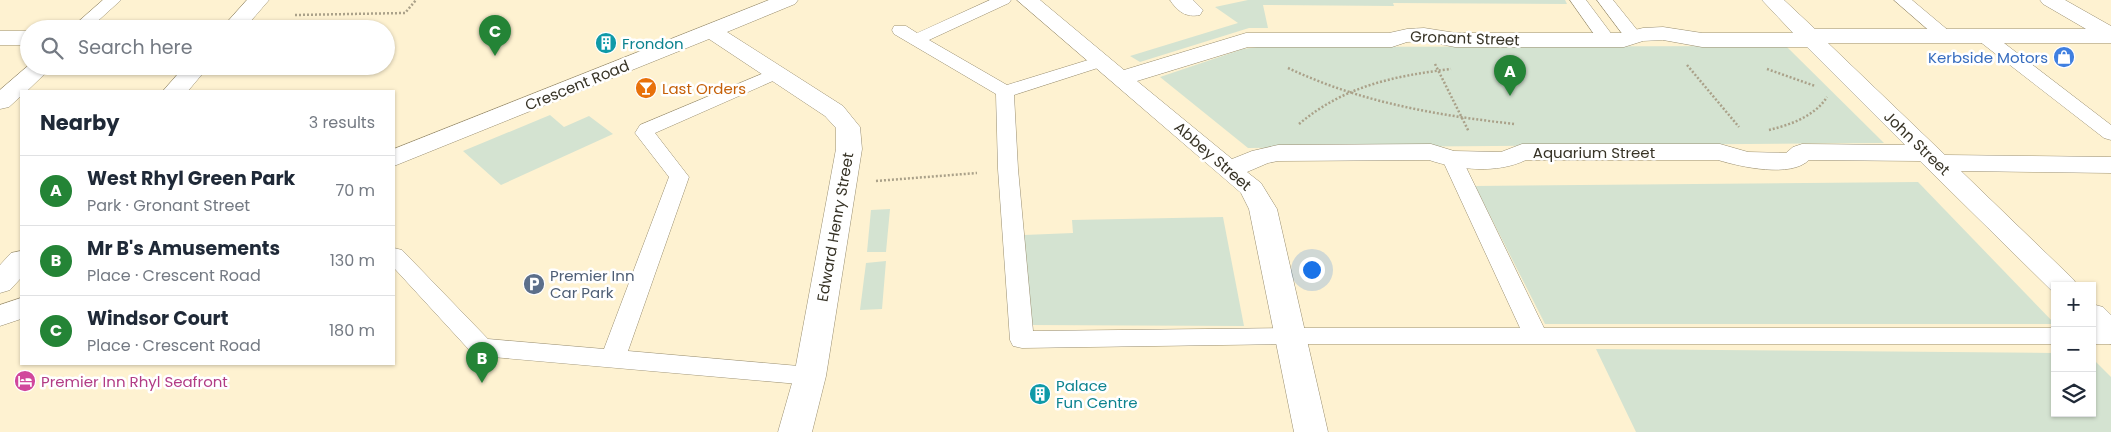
<!DOCTYPE html>
<html lang="en">
<head>
<meta charset="utf-8">
<style>
  :root { --surface:#fff; --page:#f2f2f3; --text:#1f2937; --muted:#747a83; --line:#e0e1e3; --accent:#248436 }
  body { margin:0; font-family:Poppins,sans-serif; background:var(--page); color:var(--text) }
  .controls { position:absolute; right:15px; bottom:15px; display:grid; overflow:hidden; border-radius:0px; box-shadow:0 1px 4px #0004 }
  .controls button { width:45px; height:45px; display:grid; place-items:center; padding:0; border:0; border-bottom:1px solid var(--line); background:var(--surface); color:var(--text); font:25px sans-serif }
  .you { position:absolute; left:1311px; top:269px; width:18px; height:18px; margin:-12px; border:4px solid #fff; border-radius:50%; background:#1a73e8; box-shadow:0 0 0 8px #1a73e833 }
  .badge { display:grid; place-items:center; width:32px; height:32px; border-radius:50%; background:var(--accent); color:#fff; font-size:16px; font-weight:700 }
  .pin { position:absolute; translate:-50% -41px; filter:drop-shadow(0 1px 2px #0008) }
  .pin::after { content:''; position:absolute; top:26px; width:18px; height:15px; background:inherit; clip-path:polygon(0 0,100% 0,50% 100%) }
  .list { margin:0; padding:0; list-style:none }
  h2 { display:flex; justify-content:space-between; align-items:center; height:65px; margin:0; padding:0 20px; font-size:21px }
  h2 small { font-size:16px; font-weight:400; color:var(--muted) }
  .list li { display:grid; grid-template-columns:32px 1fr auto; gap:15px; align-items:center; box-sizing:border-box; height:70px; padding:0 20px; border-top:1px solid var(--line) }
  .list b { display:block; font-size:19px; white-space:nowrap }
  .list p { margin:0; font-size:16px; white-space:nowrap; color:var(--muted) }
  .list em { font-size:16px; font-style:normal; color:var(--muted) }
  .icon { flex:none; width:28px; height:28px; fill:none; stroke:currentColor; stroke-width:2; stroke-linecap:round; stroke-linejoin:round }
  .map { position:relative; flex:none; width:2111px; height:432px; overflow:hidden }
  .search { position:absolute; background:var(--surface); box-shadow:0 1px 4px #0004; left:20px; top:20px; width:375px; height:55px; display:flex; align-items:center; gap:12px; box-sizing:border-box; padding:0 18px; border-radius:28px; color:var(--muted); font-size:19px }
  .panel { position:absolute; background:var(--surface); box-shadow:0 1px 4px #0004; left:20px; top:90px; width:375px; height:275px; border-radius:0px }
  .map>svg:first-child { display:block }
  .green { fill:#d4e3d1 }
  .lines { fill:none; stroke-linecap:round; stroke-linejoin:round }
  .lane-casing { stroke:#998e70; stroke-width:1 }
  .street-casing { stroke:#998e70; stroke-width:1 }
  .secondary-casing { stroke:#998e70; stroke-width:1 }
  .path { stroke:#aaa189; stroke-width:2.5; stroke-dasharray:2 2; stroke-linecap:butt }
  .lane { fill:#fff; fill-rule:evenodd }
  .street { fill:#fff; fill-rule:evenodd }
  .secondary { fill:#fff; fill-rule:evenodd }
  .labels { text-anchor:middle; dominant-baseline:central; stroke-width:5; stroke-linejoin:round; paint-order:stroke }
  .street-label { font-size:15px; fill:#373326; stroke:#fff }
  .culture-label { font-size:15px; fill:#0d838f; stroke:#fff; text-anchor:start }
  .shop-label { font-size:15px; fill:#366cbe; stroke:#fff; text-anchor:end }
  .food-label { font-size:15px; fill:#c56008; stroke:#fff; text-anchor:start }
  .service-label { font-size:15px; fill:#4e5e75; stroke:#fff; text-anchor:start }
  .hotel-label { font-size:15px; fill:#b23c85; stroke:#fff; text-anchor:start }
</style>
</head>
<body>
<div class="map">
<svg width="2111" height="432" viewBox="0 0 2111 432">
  <rect width="100%" height="100%" fill="#fef2d1"/>
  <g class="green">
    <polygon points="1248,0 1565,0 1567,4 1393,3 1394,6 1263,5 1268,28 1249,28 1140,62 1130,56 1238,23 1215,7"/>
    <polygon points="1786,46 1884,143 1248,148 1160,77 1243,49 1257,47"/>
    <polygon points="550,115 564,127 589,116 613,134 501,185 463,151"/>
    <polygon points="1918,182 2055,324 1545,324 1475,186"/>
    <polygon points="890,209 886,252 867,252 871,210"/>
    <polygon points="1223,217 1244,326 1030,325 1024,235 1073,233 1072,220"/>
    <polygon points="886,261 882,309 860,310 866,263"/>
    <polygon points="1596,349 2055,353 2055,413 2092,413 2092,358 2111,377 2111,432 1636,432"/>
  </g>
  <g class="lines">
    <g class="lane-casing">
      <g id="lane">
        <polygon points="103,0 121,0 89,29 70,29"/>
        <polygon points="990,0 1011,0 1009,3 929,40 1007,85 1101,56 1107,57 1110,61 1107,65 1014,95 1018,169 1033,331 1289,328 1520,328 1442,159 1445,155 1452,153 1459,155 1462,159 1544,328 2055,328 2055,344 1289,344 1022,348 1013,346 1010,340 998,169 996,94 894,34 892,30 894,26 906,26 917,33"/>
        <polygon points="1570,0 1586,0 1616,40 1613,44 1607,45 1601,44"/>
        <polygon points="1597,0 1613,0 1642,36 1639,40 1627,40"/>
        <polygon points="1894,0 1912,0 1955,36 1952,40 1940,40"/>
        <polygon points="1985,32 1991,33 2111,125 2111,140 2104,138 1979,41 1976,37 1979,33"/>
        <polygon points="776,68 782,69 785,73 782,77 655,133 689,177 628,351 810,367 819,370 822,376 819,382 810,385 481,356 472,353 394,268 394,248 402,250 488,339 604,349 669,177 635,133 640,125"/>
        <rect x="2092" y="328" width="19" height="16"/>
      </g>
    </g>
    <g class="street-casing">
      <g id="street">
        <polygon points="769,0 798,0 795,4 727,32 843,106 860,127 862,149 826,376 812,432 778,432 794,376 836,149 836,128 825,116 709,39 394,166 394,149"/>
        <path d="M 1017,0 L 1040,0 L 1124,70 L 1246,33 L 1389,33 L 1407,29 L 1424,28 L 1456,33 L 1622,33 L 1643,28 L 1663,27 L 1702,33 L 1793,33 L 1762,0 L 1784,0 L 1815,29 L 2086,29 L 2043,4 L 2040,0 L 2065,0 L 2111,26 L 2111,43 L 1828,43 L 1945,155 L 2111,157 L 2111,173 L 1961,171 L 2073,279 L 2078,286 L 2055,286 L 2055,294 L 1920,161 L 1809,160 C 1791,178 1741,167 1718,160 L 1526,160 C 1497,174 1459,170 1429,160 L 1278,161 L 1268,163 L 1247,172 L 1261,183 L 1277,209 L 1328,432 L 1294,432 L 1249,209 L 1241,193 ZM 1663,40 L 1702,47 L 1807,47 L 1905,145 L 1802,144 L 1793,147 L 1786,153 L 1748,152 L 1720,144 L 1522,144 L 1501,152 L 1454,151 L 1431,144 L 1278,145 L 1252,151 L 1232,159 L 1137,81 L 1248,47 L 1392,47 L 1407,42 L 1424,41 L 1455,47 L 1624,47 L 1643,41 Z"/>
        <path d="M 1170,0 L 1193,0 L 1203,10 L 1200,15 C 1186,18 1177,11 1170,0 Z"/>
        <rect x="0" y="31" width="29" height="14"/>
        <polygon points="29,65 53,66 27,91 21,91 21,96 9,107 0,109 0,90"/>
        <polygon points="21,298 21,319 0,326 0,305"/>
        <polygon points="2092,304 2103,307 2111,315 2111,344 2100,341 2092,333"/>
      </g>
    </g>
    <g class="secondary-casing">
      <g id="secondary">
        <polygon points="247,0 269,0 244,29 221,29"/>
        <polygon points="185,66 209,66 188,91 163,91"/>
        <polygon points="21,251 21,278 10,290 0,293 0,265 11,253"/>
      </g>
    </g>
    <g class="path">
      <polyline points="295,15 405,13 416,0"/>
      <polyline points="1435,64 1469,132"/>
      <polyline points="1687,65 1739,127"/>
      <path d="M 1288,68 C 1360,102 1435,115 1514,124"/>
      <polyline points="1767,69 1815,86"/>
      <path d="M 1299,124 C 1344,86 1394,76 1451,69"/>
      <path d="M 1769,130 C 1790,125 1815,116 1827,97"/>
      <polyline points="876,181 977,173"/>
    </g>
    <use href="#lane" class="lane"/>
    <use href="#street" class="street"/>
    <use href="#secondary" class="secondary"/>
  </g>
  <defs>
    <g id="building-disc" transform="scale(1.125)"><circle r="9.5" fill="#0f9aa8" stroke="#fff"/><path d="M-4-6H4V6H1V3H-1V6H-4ZM-2.5-4.3h1.7v1.8h-1.7ZM.8-4.3h1.7v1.8H.8ZM-2.5-1h1.7V.8h-1.7ZM.8-1h1.7V.8H.8Z" fill="#fff"/></g>
    <g id="shop-disc" transform="scale(1.125)"><circle r="9.5" fill="#3f7fe0" stroke="#fff"/><path d="M-5-2.5h2.3a2.7 3.5 0 0 1 5.4 0H5L5.5 6h-11ZM-1.5-2.5h3a1.5 2.3 0 0 0-3 0Z" fill="#fff"/></g>
    <g id="bar-disc" transform="scale(1.125)"><circle r="9.5" fill="#e8710a" stroke="#fff"/><path d="M-6-5H6L.8 .8V4.5H3.5V6h-7V4.5H-.8V.8Z" fill="#fff"/></g>
    <g id="parking-disc" transform="scale(1.125)"><circle r="9.5" fill="#5c6f8a" stroke="#fff"/><path d="M-3.5-5.5H1a3.5 3.5 0 0 1 0 7H-1V5.5H-3.5ZM-1-3.4V-.6H.8a1.4 1.4 0 0 0 0-2.8Z" fill="#fff"/></g>
    <g id="hotel-disc" transform="scale(1.125)"><circle r="9.5" fill="#d1479c" stroke="#fff"/><path d="M-6-4.5h1.5V1H6V5H4.5V3h-9V5H-6ZM-4 0a1.8 1.8 0 1 1 3.6 0ZM.5 0V-2.5h3Q6-2.5 6 0Z" fill="#fff"/></g>
  </defs>
  <g fill-rule="evenodd">
    <use href="#building-disc" x="606" y="43"/>
    <use href="#shop-disc" x="2064" y="57"/>
    <use href="#bar-disc" x="646" y="88"/>
    <use href="#parking-disc" x="534" y="284"/>
    <use href="#hotel-disc" x="25" y="381"/>
    <use href="#building-disc" x="1040" y="394"/>
  </g>
  <g class="labels">
    <g class="street-label">
      <text transform="translate(1465 38) rotate(2)">Gronant Street</text>
      <text transform="translate(577 85) rotate(-22)">Crescent Road</text>
      <text transform="translate(1917 143) rotate(44)">John Street</text>
      <text x="1594" y="152">Aquarium Street</text>
      <text transform="translate(1213 156) rotate(41)">Abbey Street</text>
      <text transform="translate(835 227) rotate(-80)">Edward Henry Street</text>
    </g>
    <g class="culture-label">
      <text x="622" y="43">Frondon</text>
      <text x="1056" y="385">Palace<tspan x="1056" dy="17">Fun Centre</tspan></text>
    </g>
    <g class="shop-label">
      <text x="2048" y="57">Kerbside Motors</text>
    </g>
    <g class="food-label">
      <text x="662" y="88">Last Orders</text>
    </g>
    <g class="service-label">
      <text x="550" y="275">Premier Inn<tspan x="550" dy="17">Car Park</tspan></text>
    </g>
    <g class="hotel-label">
      <text x="41" y="381">Premier Inn Rhyl Seafront</text>
    </g>
  </g>
</svg>
<div class="controls">
<button>+</button>
<button>−</button>
<button><svg class="icon" aria-label="layers" viewBox="0 0 24 24"><path d="M12 4l9 5-9 5-9-5zM3 14l9 5 9-5"/></svg></button>
</div>
<div class="you"></div>
<div class="pin badge" style="left:1510px;top:96px">A</div>
<div class="pin badge" style="left:482px;top:383px">B</div>
<div class="pin badge" style="left:495px;top:56px">C</div>
<div class="search"><svg class="icon" aria-label="search" viewBox="0 0 24 24"><circle cx="10" cy="10" r="6"/><path d="M15 15l6 6"/></svg>Search here</div>
<section class="panel">
<h2>Nearby<small>3 results</small></h2>
<ul class="list">
<li><span class="badge">A</span><div><b>West Rhyl Green Park</b><p>Park · Gronant Street</p></div><em>70 m</em></li>
<li><span class="badge">B</span><div><b>Mr B's Amusements</b><p>Place · Crescent Road</p></div><em>130 m</em></li>
<li><span class="badge">C</span><div><b>Windsor Court</b><p>Place · Crescent Road</p></div><em>180 m</em></li>
</ul>
</section>
</div>
</body>
</html>
